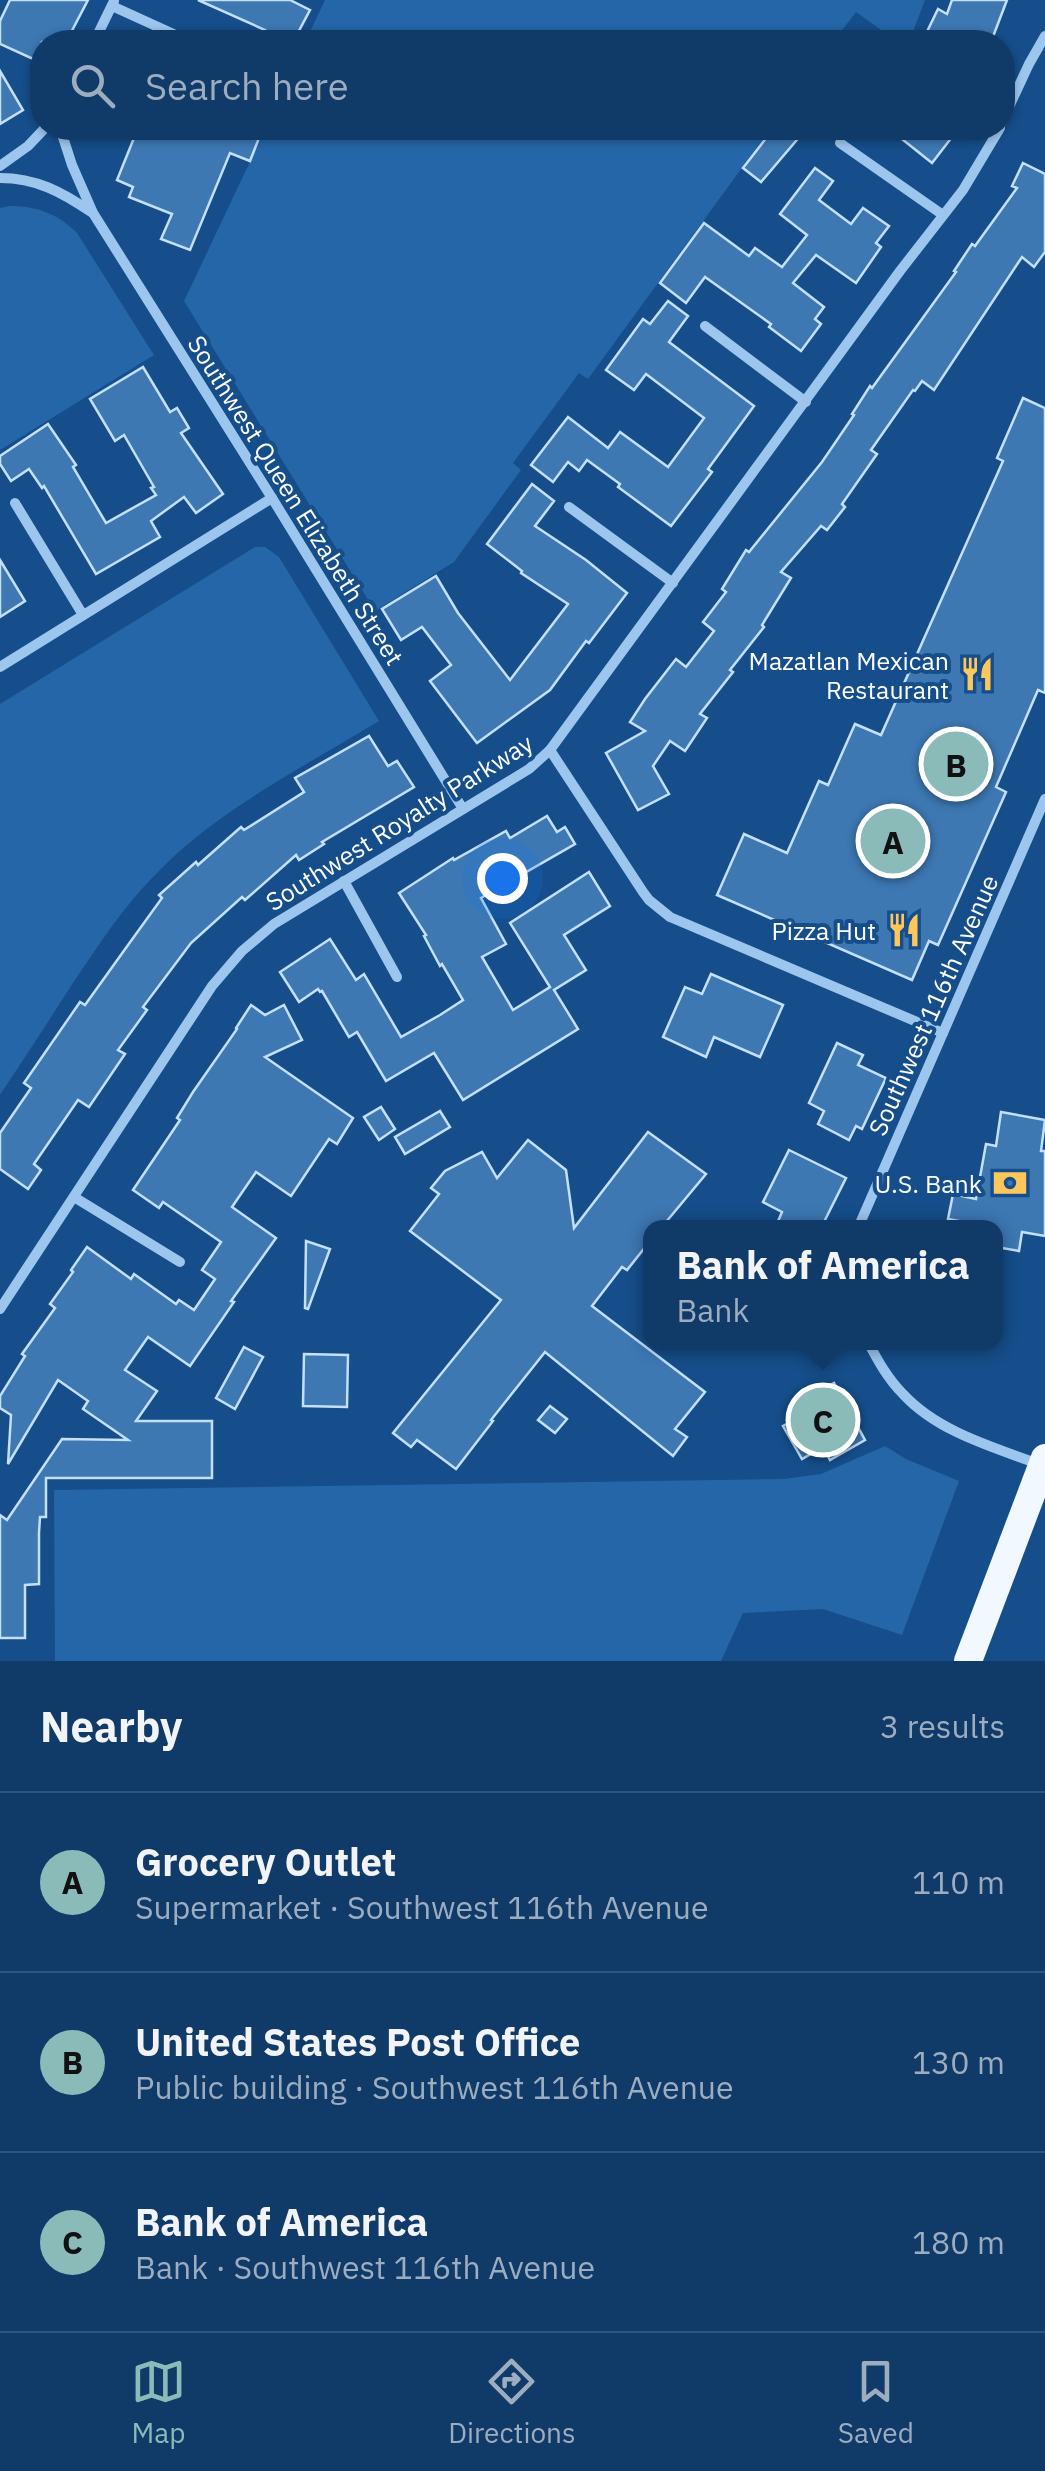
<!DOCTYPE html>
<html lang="en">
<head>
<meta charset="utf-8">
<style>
  :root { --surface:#103a68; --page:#19416e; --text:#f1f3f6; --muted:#9cadc0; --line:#30547c; --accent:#8bbbb9 }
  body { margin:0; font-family:"IBM Plex Sans",sans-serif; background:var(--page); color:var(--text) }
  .you { position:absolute; left:502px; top:878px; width:35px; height:35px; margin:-25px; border:8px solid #fff; border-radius:50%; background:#1a73e8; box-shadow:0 0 0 15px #1a73e833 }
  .badge { display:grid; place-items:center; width:65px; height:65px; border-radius:50%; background:var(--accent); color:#111; font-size:32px; font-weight:700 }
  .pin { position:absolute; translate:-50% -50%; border:5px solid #fff; box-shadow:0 2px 10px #0006 }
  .popup { position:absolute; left:643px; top:1220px; width:360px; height:130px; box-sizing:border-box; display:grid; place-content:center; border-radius:20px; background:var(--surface); filter:drop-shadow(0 2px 8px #0005); font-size:32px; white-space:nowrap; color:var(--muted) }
  .popup b { font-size:38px; color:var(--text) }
  .popup::after { content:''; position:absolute; left:50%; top:100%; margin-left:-20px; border:20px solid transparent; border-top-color:var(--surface) }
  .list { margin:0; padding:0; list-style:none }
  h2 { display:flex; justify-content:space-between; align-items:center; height:130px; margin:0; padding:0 40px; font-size:42px }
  h2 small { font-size:32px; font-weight:400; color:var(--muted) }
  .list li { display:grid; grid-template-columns:65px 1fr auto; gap:30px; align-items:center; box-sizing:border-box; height:180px; padding:0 40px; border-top:2px solid var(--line) }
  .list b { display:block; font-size:38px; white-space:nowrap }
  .list p { margin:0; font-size:32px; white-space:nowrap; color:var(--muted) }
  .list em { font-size:32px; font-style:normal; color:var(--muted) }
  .icon { flex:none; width:55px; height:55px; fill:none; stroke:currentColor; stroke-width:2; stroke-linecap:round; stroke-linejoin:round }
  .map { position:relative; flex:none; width:1045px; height:1661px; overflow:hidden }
  .search { position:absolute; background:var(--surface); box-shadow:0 2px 8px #0004; left:30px; right:30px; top:30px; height:110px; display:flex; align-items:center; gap:25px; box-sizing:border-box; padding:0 35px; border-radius:40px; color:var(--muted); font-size:38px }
  .sheet { height:670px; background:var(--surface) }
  nav { display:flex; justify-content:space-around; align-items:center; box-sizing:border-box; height:140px; border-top:2px solid var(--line); background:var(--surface); font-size:28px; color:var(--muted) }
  nav a { display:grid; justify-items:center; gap:5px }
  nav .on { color:var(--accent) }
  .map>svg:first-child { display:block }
  .green { fill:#2466a7 }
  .building { fill:#3d78b3; stroke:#c3dffb; stroke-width:2.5 }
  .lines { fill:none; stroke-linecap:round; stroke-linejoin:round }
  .minor { stroke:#9dc6ef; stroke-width:10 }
  .trunk { stroke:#f2f8ff; stroke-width:28 }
  .labels { text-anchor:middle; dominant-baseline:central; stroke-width:8; stroke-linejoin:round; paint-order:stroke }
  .street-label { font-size:25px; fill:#fff; stroke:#154e8a }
  .poi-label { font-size:25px; fill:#fff; stroke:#154e8a; text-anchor:end }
</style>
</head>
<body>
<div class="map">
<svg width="1045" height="1661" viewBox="0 0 1045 1661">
  <rect width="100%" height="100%" fill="#154e8a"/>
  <g class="green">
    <polygon points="325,0 925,0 909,42 898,42 856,12 833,42 305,42"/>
    <polygon points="266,128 771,128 588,379 579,373 513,463 521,470 454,562 375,611 184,301"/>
    <path d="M 10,206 C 37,206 58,214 77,233 L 154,355 L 0,450 L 0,208 Z"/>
    <path d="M 255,547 L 265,547 L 279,557 L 379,721 C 307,765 218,810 159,871 C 124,905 98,946 71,986 C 48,1022 24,1059 0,1095 L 0,704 Z"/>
    <polygon points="885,1446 906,1459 959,1481 902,1635 823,1609 743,1613 721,1661 55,1661 54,1490 784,1479 821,1474"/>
  </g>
  <g class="building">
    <polygon points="10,0 88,0 66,42 42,42 42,63 0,44 0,21"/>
    <polygon points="198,0 290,0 310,10 293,42 258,42 265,30"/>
    <polygon points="952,0 1007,0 991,42 922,42 938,9 947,14"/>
    <polygon points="0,71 23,110 0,124"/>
    <polygon points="138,128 263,128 250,161 230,153 190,250 161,239 172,214 129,197 133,187 117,180"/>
    <polygon points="774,128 807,128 761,182 743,168"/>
    <polygon points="911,128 959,128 932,163 902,139"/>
    <polygon points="1023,163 1045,174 1045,252 1034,267 1022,257 934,390 922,381 915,391 913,390 871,450 877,454 842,504 845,507 827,530 821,526 781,572 791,578 762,625 764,627 730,670 733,672 700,714 707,718 685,751 670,741 653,766 669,794 638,810 606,753 645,731 630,722 645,699 676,659 686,667 714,631 703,622 726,592 722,589 746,550 749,552 822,462 854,415 852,414 870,386 872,388 956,272 954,271 972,244 975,246 1017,188 1012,186"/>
    <polygon points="815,168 833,181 819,200 851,224 863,208 889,226 876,243 881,247 856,283 816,255 793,283 824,307 815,319 821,324 801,351 769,327 771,324 705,277 686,303 660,283 704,223 749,256 755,248 782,267 807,235 780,214"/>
    <polygon points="668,301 688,316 669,342 754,406 708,469 712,472 671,526 618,487 620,484 587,460 579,471 568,462 553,482 531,465 568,417 608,448 620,432 668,467 704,418 646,374 634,390 606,370 643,319 650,324"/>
    <polygon points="143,367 170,412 177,408 189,428 181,433 223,494 196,513 184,497 151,521 160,537 96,574 44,486 42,488 29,469 11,481 0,464 0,456 48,424 76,465 73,467 106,523 156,495 151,488 154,487 124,435 115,441 90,399"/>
    <polygon points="1023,398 1045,408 1045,693 1038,690 996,787 1006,792 938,945 929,941 912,980 717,895 744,834 787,853 819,781 828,785 855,724 881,735 1003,461 997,458"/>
    <polygon points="532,484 554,501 535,526 586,560 627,593 589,643 586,641 550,690 477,743 430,681 451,665 422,627 401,640 382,609 436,576 458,613 510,680 568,604 521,573 522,571 487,544"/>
    <polygon points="0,560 25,601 0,617"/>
    <polygon points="369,736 388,766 397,761 414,787 322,842 324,844 299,860 296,855 245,900 242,897 191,943 143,1007 147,1010 118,1050 125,1054 89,1107 78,1100 34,1164 41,1170 28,1189 0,1169 0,1133 31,1088 24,1083 80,1002 85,1005 123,952 162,898 159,895 196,862 198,865 241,827 244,830 304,792 295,778"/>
    <polygon points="547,816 557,832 565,827 575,844 481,898 506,944 482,957 513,1010 550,987 510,923 589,872 610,906 564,935 586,970 554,990 578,1029 463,1100 434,1053 386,1081 357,1032 349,1037 322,991 320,992 318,989 299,1002 280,972 330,939 356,980 364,974 401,1037 440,1015 463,1000 442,964 440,966 424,936 426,935 399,893 453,858 454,860 506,831 510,838"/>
    <polygon points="711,974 783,1005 760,1057 714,1037 706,1057 663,1037 685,987 702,994"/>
    <polygon points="251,1005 265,1015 284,1005 302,1040 265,1057 353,1118 337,1144 329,1139 291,1196 256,1172 232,1207 276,1238 231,1301 234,1302 190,1366 148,1337 125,1370 157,1391 136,1421 212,1421 212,1478 46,1478 46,1517 40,1517 39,1533 39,1584 25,1585 25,1638 0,1638 0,1515 7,1520 62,1439 128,1440 83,1409 88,1401 58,1380 8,1464 11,1415 0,1408 0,1396 25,1356 22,1354 55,1308 50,1304 73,1272 71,1270 87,1247 131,1279 134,1274 176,1304 179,1300 194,1310 215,1279 202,1270 221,1242 163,1202 159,1208 133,1190 180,1120 177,1118 193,1092 237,1029 236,1028"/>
    <polygon points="837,1043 863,1055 858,1065 886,1078 862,1129 856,1126 849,1140 818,1124 824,1111 809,1103"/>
    <polygon points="381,1107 395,1129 379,1140 364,1117"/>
    <polygon points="440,1111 450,1127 405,1154 395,1137"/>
    <polygon points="1001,1112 1045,1120 1041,1151 1045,1151 1045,1236 1022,1232 1019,1251 996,1247 996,1228 948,1219 953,1194 976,1199 986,1144 996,1146"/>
    <polygon points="648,1132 706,1174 661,1228 650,1228 650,1241 627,1270 622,1267 592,1306 705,1392 675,1429 687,1437 673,1456 545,1352 491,1420 493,1421 456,1469 417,1440 411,1447 393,1433 501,1300 410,1231 439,1194 431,1188 445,1171 482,1152 497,1178 528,1140 566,1170 574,1228"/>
    <polygon points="789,1150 846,1178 821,1228 775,1228 782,1212 763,1202"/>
    <polygon points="306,1241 330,1249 308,1309 305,1308"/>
    <polygon points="244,1347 263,1357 235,1409 216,1398"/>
    <polygon points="304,1354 348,1355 347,1407 303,1406"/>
    <polygon points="834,1383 865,1440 830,1460 823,1447 802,1459 783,1426 803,1415 797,1404"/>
    <polygon points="550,1406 567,1419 555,1433 538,1420"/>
  </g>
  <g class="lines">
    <g class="minor">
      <polyline points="112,6 191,42"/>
      <polyline points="94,42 114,1"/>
      <polyline points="1002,122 1029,64 1045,36"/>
      <polyline points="60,128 72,165 93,213 272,498 463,809"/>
      <polyline points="840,143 943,215"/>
      <polyline points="0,166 28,146 45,128"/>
      <path d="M 0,178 C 36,178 62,192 91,212"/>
      <polyline points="705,326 806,402"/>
      <polyline points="15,503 83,615"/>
      <polyline points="569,507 673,583"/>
      <polyline points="0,667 272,498"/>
      <polyline points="550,750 643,892 649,900 670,917 943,1033"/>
      <polyline points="344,881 397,977"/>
      <polyline points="74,1197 180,1262"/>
      <polyline points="858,1228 1045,799"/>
      <polyline points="0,1309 212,986 242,951 274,924 529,769 550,750 900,271 963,190 1000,128"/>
      <path d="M 868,1342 C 878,1361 888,1379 903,1394 C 938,1432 993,1447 1041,1465"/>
    </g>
    <polyline class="trunk" points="968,1661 1045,1458"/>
  </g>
  <defs>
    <g id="restaurant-bare" transform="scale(2.7)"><path d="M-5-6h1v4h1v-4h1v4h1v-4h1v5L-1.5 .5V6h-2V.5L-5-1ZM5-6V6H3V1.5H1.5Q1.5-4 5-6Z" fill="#ffc75b" stroke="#154e8a" stroke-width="2.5" paint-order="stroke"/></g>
    <g id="bank-bare" transform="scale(2.7)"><path d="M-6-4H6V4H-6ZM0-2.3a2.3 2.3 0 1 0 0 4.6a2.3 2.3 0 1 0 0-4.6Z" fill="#ffc75b" stroke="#154e8a" stroke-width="2.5" paint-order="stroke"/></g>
  </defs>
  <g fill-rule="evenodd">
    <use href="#restaurant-bare" x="977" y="674"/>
    <use href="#restaurant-bare" x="904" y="930"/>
    <use href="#bank-bare" x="1010" y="1183"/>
  </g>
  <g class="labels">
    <g class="street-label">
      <text transform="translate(296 500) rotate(58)">Southwest Queen Elizabeth Street</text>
      <text transform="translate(399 822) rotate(-32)">Southwest Royalty Parkway</text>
      <text transform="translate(933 1005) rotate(-66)">Southwest 116th Avenue</text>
    </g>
    <g class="poi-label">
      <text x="949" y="660">Mazatlan Mexican<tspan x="949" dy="29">Restaurant</tspan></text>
      <text x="876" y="930">Pizza Hut</text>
      <text x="982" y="1183">U.S. Bank</text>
    </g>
  </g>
</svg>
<div class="you"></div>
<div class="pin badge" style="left:893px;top:841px">A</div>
<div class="pin badge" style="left:956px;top:764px">B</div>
<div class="pin badge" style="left:823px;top:1420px">C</div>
<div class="popup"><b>Bank of America</b>Bank</div>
<div class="search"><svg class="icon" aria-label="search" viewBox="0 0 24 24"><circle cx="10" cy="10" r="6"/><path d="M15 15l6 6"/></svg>Search here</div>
</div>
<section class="sheet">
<h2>Nearby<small>3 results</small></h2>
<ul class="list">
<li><span class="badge">A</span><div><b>Grocery Outlet</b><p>Supermarket · Southwest 116th Avenue</p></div><em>110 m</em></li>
<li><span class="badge">B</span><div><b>United States Post Office</b><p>Public building · Southwest 116th Avenue</p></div><em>130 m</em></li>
<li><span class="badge">C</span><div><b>Bank of America</b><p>Bank · Southwest 116th Avenue</p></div><em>180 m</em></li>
</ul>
</section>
<nav>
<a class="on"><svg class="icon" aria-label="map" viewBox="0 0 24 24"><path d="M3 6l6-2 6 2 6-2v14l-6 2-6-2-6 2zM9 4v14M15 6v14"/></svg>Map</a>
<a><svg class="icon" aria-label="directions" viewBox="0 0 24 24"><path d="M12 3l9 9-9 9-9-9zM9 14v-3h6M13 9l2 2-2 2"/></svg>Directions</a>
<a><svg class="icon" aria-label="saved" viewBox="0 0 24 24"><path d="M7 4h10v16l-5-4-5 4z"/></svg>Saved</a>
</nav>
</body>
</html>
